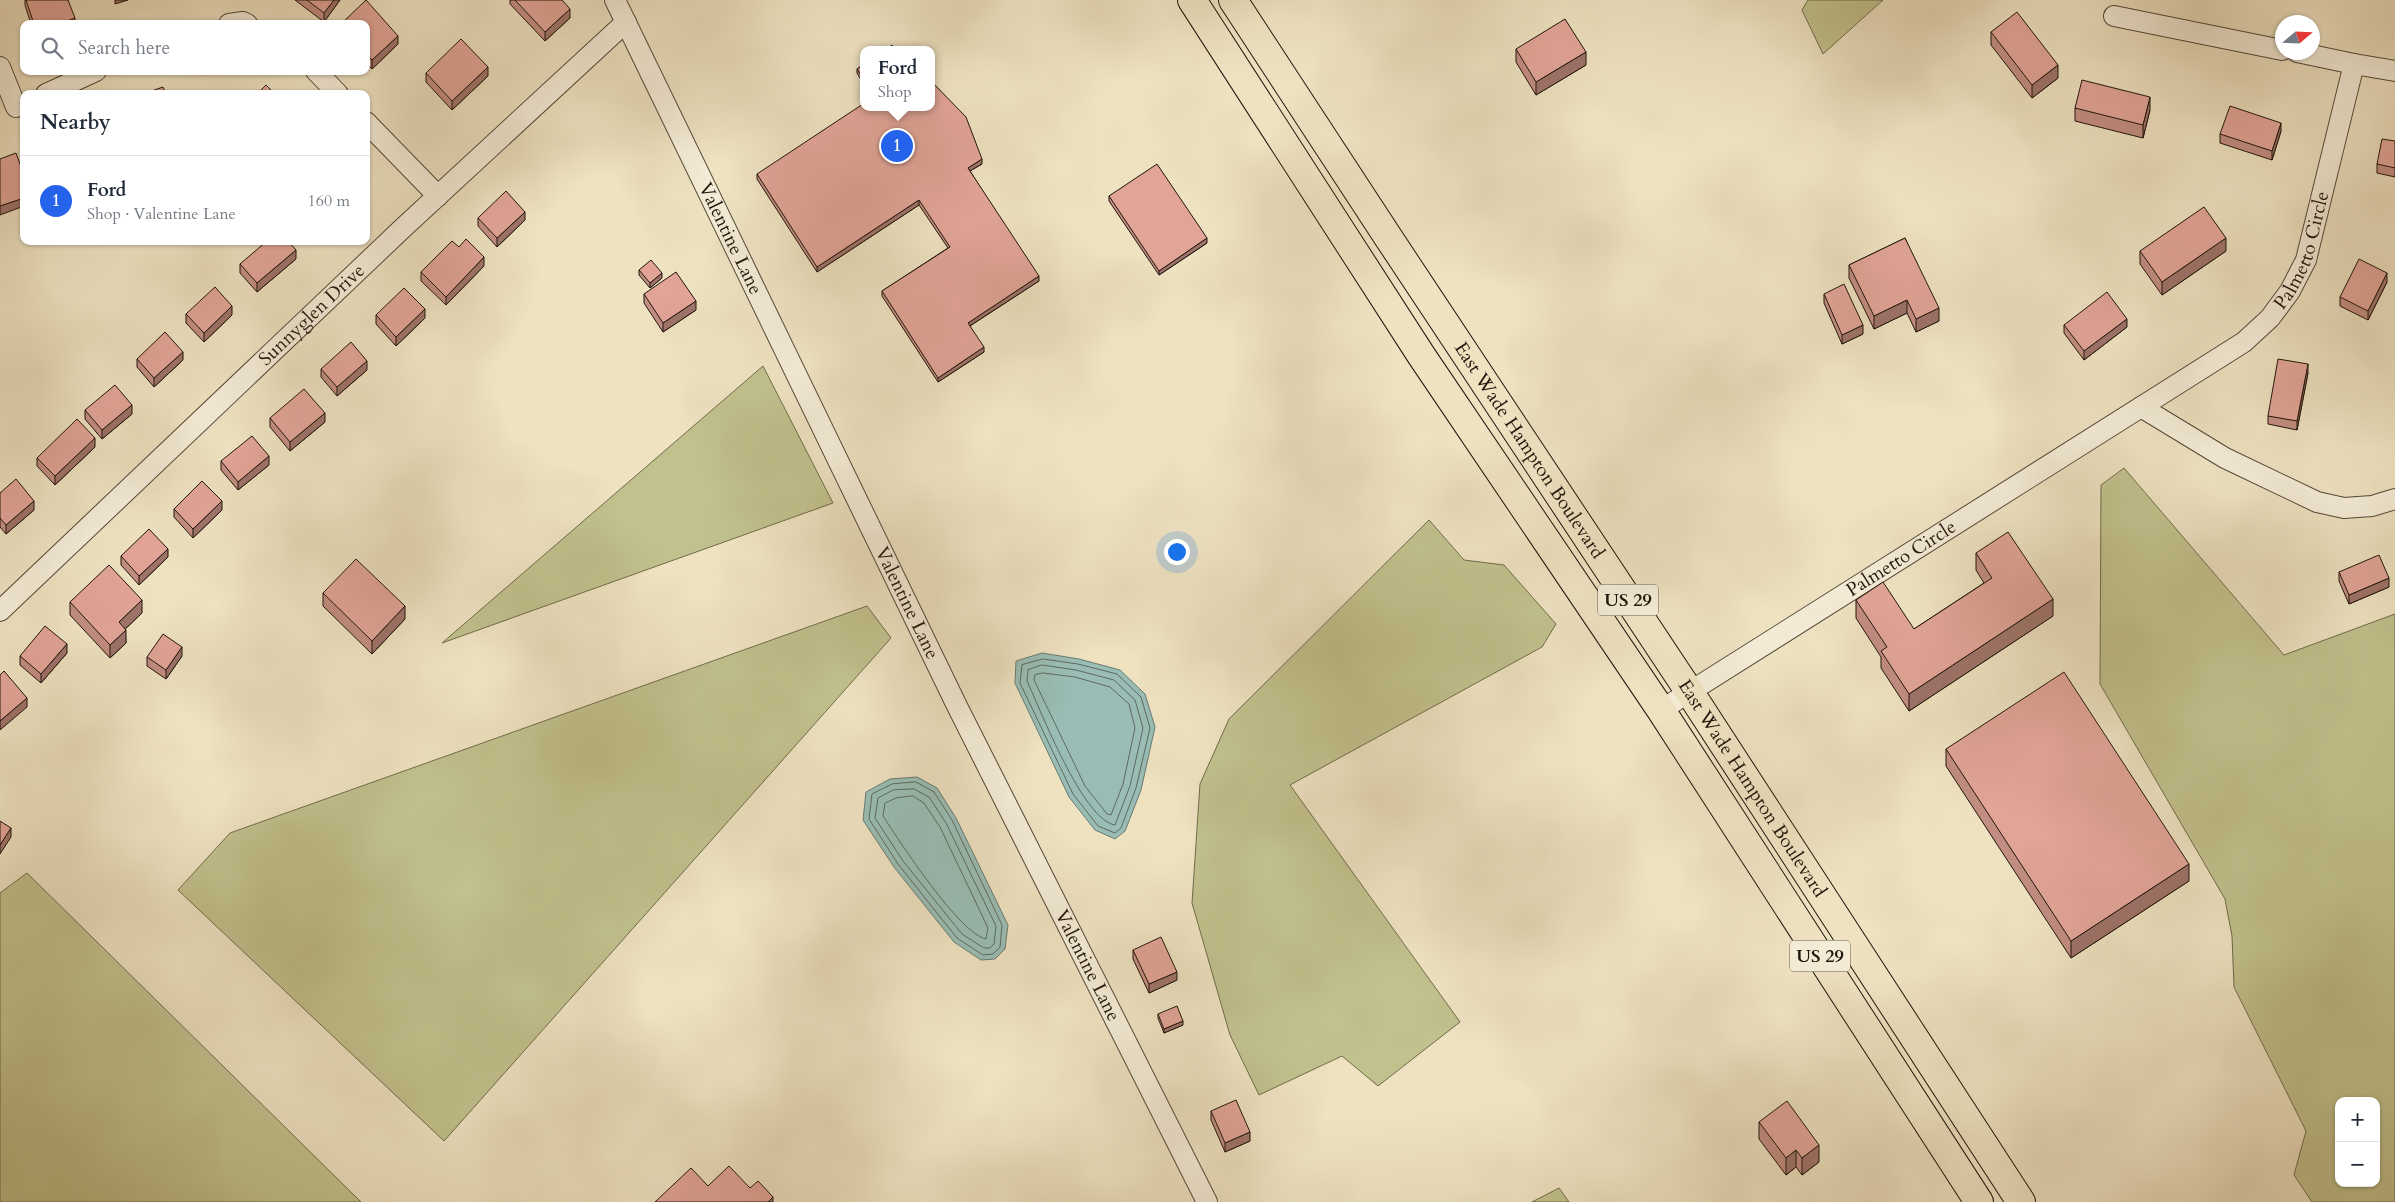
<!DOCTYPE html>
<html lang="en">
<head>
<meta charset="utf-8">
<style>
  :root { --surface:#fff; --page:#f6f6f7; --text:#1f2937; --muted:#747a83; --line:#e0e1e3; --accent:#2563eb }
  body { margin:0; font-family:Cardo,serif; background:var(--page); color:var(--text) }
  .controls { position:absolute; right:15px; bottom:15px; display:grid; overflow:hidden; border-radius:10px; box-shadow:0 1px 4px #0004 }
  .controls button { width:45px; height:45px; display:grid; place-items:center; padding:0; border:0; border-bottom:1px solid var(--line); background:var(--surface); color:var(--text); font:25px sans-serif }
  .compass { position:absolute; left:2275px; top:15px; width:45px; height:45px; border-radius:50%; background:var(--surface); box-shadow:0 1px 4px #0004; rotate:71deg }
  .you { position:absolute; left:1176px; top:551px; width:18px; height:18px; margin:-12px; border:4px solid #fff; border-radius:50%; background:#1a73e8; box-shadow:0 0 0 8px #1a73e833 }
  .badge { display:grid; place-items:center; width:32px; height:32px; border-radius:50%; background:var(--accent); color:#fff; font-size:16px; font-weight:700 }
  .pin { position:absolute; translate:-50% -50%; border:2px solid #fff; box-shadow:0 1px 5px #0006 }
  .popup { position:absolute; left:860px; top:46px; width:75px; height:65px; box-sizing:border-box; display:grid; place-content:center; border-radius:10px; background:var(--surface); filter:drop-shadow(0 1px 4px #0005); font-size:16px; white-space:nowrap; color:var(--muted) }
  .popup b { font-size:19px; color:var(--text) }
  .popup::after { content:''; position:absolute; left:50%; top:100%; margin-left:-10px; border:10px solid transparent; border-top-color:var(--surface) }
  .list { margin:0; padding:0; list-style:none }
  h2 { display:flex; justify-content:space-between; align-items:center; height:65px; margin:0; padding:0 20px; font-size:21px }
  h2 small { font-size:16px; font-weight:400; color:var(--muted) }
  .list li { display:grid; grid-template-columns:32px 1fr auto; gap:15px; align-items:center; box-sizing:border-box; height:90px; padding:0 20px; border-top:1px solid var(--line) }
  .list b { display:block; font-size:19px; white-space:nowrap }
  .list p { margin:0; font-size:16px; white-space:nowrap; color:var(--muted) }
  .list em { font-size:16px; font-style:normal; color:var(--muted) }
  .icon { flex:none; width:28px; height:28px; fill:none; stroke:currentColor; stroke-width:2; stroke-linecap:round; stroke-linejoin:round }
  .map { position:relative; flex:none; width:2395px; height:1202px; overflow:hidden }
  .search { position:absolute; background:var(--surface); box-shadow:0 1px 4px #0004; left:20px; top:20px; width:350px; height:55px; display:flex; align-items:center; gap:12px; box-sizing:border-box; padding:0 18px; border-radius:10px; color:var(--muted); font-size:19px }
  .panel { position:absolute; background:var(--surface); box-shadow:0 1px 4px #0004; left:20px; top:90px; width:350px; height:155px; border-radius:10px }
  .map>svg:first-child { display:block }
  .green { fill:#c1c18d; stroke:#706b4c; fill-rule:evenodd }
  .water { fill:#99bdb4; stroke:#697a71 }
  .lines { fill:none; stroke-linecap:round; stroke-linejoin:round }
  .shore { stroke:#5c6960; stroke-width:1 }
  .street-casing { stroke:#544839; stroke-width:22 }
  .primary-casing { stroke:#20150c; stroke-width:30 }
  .street { stroke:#f4ecd7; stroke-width:20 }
  .primary { stroke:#eee2c1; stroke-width:28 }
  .wall { fill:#c28d82; stroke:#20150c }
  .shaded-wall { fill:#9e736a; stroke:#20150c }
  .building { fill:#e1a497; stroke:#20150c }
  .labels { text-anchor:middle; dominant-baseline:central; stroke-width:4.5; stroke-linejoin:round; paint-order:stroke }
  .shield { fill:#f4ecd7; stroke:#605649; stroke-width:1 }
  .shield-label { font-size:18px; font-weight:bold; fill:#20150c }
  .street-label { font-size:19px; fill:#20150c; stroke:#f4ecd7 }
</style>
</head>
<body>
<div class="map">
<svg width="2395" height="1202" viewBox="0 0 2395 1202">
  <rect width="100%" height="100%" fill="#eee2c1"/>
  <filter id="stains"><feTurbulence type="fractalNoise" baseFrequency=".004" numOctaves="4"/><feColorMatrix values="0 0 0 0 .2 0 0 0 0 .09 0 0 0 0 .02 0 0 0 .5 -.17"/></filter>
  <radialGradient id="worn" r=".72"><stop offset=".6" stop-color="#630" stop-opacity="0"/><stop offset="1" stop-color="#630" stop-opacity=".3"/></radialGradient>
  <g class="green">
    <polygon points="1808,0 1883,0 1823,54 1802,10"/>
    <polygon points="763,366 833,503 442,643"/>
    <path d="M 2124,468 L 2284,655 L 2395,614 L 2395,1202 L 2312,1202 L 2294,1175 L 2306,1131 L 2234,987 L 2232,936 L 2225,899 L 2100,684 L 2101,485 ZM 2339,1101 L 2376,1101 L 2376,1183 L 2339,1183 Z"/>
    <polygon points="1429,520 1464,560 1504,565 1556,624 1542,647 1290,785 1460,1022 1378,1086 1342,1056 1259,1095 1230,1035 1192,903 1200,784 1229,719"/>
    <polygon points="867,606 891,638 444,1141 178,890 230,833"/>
    <polygon points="27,873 361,1202 0,1202 0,893"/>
    <polygon points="1559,1188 1569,1202 1532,1202"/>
  </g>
  <g class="water">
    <polygon points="1042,653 1079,659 1120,670 1145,694 1155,727 1141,790 1125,831 1115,839 1095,830 1069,797 1015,683 1016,661"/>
    <polygon points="917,777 937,788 956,818 1008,925 1005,949 995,959 981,960 954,942 894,867 863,820 866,792 890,779"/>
  </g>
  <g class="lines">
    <g class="shore">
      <polygon points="1043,659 1078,664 1117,674 1141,697 1150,728 1136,788 1121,828 1115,833 1098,826 1073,794 1020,683 1022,665"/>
      <path d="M 1042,665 L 1076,670 L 1114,680 L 1135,700 L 1143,728 L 1130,786 L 1115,825 C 1083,820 1041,711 1027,681 L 1028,670 Z"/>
      <polygon points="1043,673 1075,677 1110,687 1129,704 1135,728 1123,784 1111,815 1107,814 1085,786 1034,680 1035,675"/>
      <polygon points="916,782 934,792 952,820 1002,925 1000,947 993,954 983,955 957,938 898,864 869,819 872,794 892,784"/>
      <polygon points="914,789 929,797 946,823 996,926 994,944 990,948 984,948 962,934 903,861 875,818 878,798 893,790"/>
      <path d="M 913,796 L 924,803 L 940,827 L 988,928 L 986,939 C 959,933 900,842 883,816 L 885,803 L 896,798 Z"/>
    </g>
    <g class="street-casing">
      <g id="street">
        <path id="s1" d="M 615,0 L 957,706 L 1207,1202"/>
        <polyline points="2114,16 2282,50"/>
        <polyline points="229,24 243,22 247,24"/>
        <polyline points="2297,52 2354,64"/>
        <polyline points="0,67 16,107"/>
        <polyline points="316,71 338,94"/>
        <polyline points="46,94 96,71"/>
        <polyline points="366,122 438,196"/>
        <polyline points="2141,407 2225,458 2317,502 2344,508 2372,506 2395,499"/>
        <path id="s2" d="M 0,611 L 404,227 L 626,22"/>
        <path id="s3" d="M 1661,710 L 2244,342 L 2270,318 L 2290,291 L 2306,260 L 2354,64 L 2395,71"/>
      </g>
    </g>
    <g class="primary-casing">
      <g id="primary">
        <polyline points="1192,0 1421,355 1661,710 1979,1202"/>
        <path id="s4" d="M 1233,0 L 1388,237 L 1689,691 L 2021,1202"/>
      </g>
    </g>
    <use href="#street" class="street"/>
    <use href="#primary" class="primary"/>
  </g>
  <g class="wall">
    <polygon points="25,0 68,0 75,24 31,24 25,5"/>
    <polygon points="295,0 340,0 324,22"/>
    <polygon points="510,0 562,0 570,18 545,41 510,4"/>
    <polygon points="366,24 398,44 372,69 366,63"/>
    <polygon points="1991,32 2058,78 2032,98 1991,45"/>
    <polygon points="1516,49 1586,65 1536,95 1516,62"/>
    <polygon points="863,65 863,83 857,73 857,69"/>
    <polygon points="426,73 488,76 452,110 426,82"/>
    <polygon points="2075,108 2150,110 2143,138 2075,121"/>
    <polygon points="2281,131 2272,160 2220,143 2220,134"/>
    <polygon points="2395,141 2395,177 2377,173 2377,164"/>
    <polygon points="982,164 970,171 1039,281 970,326 984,352 938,382 882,296 882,291 948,248 919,205 817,272 757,179 757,174"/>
    <polygon points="1109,196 1207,243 1159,275 1109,201"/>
    <polygon points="478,218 525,220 497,247 478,226"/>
    <polygon points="1905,238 1939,321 1916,332 1907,313 1874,329 1849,278 1849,265"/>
    <polygon points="2140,251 2226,251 2162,295 2140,264"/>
    <polygon points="296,259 257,292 240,273 240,264"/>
    <polygon points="484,266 446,305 421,281 421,272"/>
    <polygon points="639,270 662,278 650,288 639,275"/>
    <polygon points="2387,282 2368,320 2340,306 2340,297"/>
    <polygon points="644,294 696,310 663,332 644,303"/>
    <polygon points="1824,294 1863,334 1842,344 1824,303"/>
    <polygon points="186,314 232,315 204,342 186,323"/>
    <polygon points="376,315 425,318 396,346 376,324"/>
    <polygon points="2064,325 2127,327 2084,360 2064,333"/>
    <polygon points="137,359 183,360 154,387 137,367"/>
    <polygon points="321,369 367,370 337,396 321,377"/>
    <polygon points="2308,373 2297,430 2268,424 2268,416"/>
    <polygon points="85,410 132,414 102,439 85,419"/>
    <polygon points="270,418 325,422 290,451 270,427"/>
    <polygon points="95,447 55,485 37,466 37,458"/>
    <polygon points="221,461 269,465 238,490 221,470"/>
    <polygon points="0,493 34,510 6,534 0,527"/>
    <polygon points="174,509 222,510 193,538 174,517"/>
    <polygon points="1976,553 2053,616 1909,711 1881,668 1881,657 1856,618 1856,600 1914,629 1984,583 1976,570"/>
    <polygon points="121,556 168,557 139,585 121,565"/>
    <polygon points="2339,572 2389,587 2349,604 2339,581"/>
    <polygon points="323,593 405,619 372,654 323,606"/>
    <polygon points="70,602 142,613 125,629 126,643 110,658 70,615"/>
    <polygon points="67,653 41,683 20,665 20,656"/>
    <polygon points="182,656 166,679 147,666 147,657"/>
    <polygon points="1946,749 2189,881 2071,958 1946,766"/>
    <polygon points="1133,950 1177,980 1149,993 1133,959"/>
    <polygon points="1158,1014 1183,1025 1164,1033 1158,1018"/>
    <polygon points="1211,1111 1250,1141 1225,1152 1211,1120"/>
    <polygon points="1759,1122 1819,1162 1802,1175 1796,1167 1786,1175 1759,1139"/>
  </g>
  <g class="shaded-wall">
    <polygon points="115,0 128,0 115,4"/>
    <polygon points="334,0 340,0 324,22 324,13"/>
    <polygon points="570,9 570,18 545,41 545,32"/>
    <polygon points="75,18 75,24 59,24"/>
    <polygon points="398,36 398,44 372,69 372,60"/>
    <polygon points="1586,52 1586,65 1536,95 1536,82"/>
    <polygon points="2058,65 2058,78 2032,98 2032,85"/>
    <polygon points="488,67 488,76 452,110 452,101"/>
    <polygon points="2150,97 2150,110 2143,138 2143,125"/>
    <polygon points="2281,123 2281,131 2272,160 2272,151"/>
    <polygon points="982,159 982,164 968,172 968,168"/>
    <polygon points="24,198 24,206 0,215 0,206"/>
    <polygon points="919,200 919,205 817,272 817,267"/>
    <polygon points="525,212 525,220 497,247 497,238"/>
    <polygon points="1207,238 1207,243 1159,275 1159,271"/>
    <polygon points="2226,238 2226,251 2162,295 2162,282"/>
    <polygon points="296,250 296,259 257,292 257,283"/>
    <polygon points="484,257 484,266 446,305 446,297"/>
    <polygon points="662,273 662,278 650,288 650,283"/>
    <polygon points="2387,273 2387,282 2368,320 2368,311"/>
    <polygon points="1039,276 1039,281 968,327 968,323"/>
    <polygon points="1907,300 1907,313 1874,329 1874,316"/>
    <polygon points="696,301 696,310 663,332 663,323"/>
    <polygon points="232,306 232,315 204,342 204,333"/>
    <polygon points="1939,308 1939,321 1916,332 1916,319"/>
    <polygon points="425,309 425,318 396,346 396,337"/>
    <polygon points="2127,319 2127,327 2084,360 2084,351"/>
    <polygon points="1863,325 1863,334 1842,344 1842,335"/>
    <polygon points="984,347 984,352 938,382 938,378"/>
    <polygon points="183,352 183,360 154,387 154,378"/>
    <polygon points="367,361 367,370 337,396 337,387"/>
    <polygon points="2308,364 2308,373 2297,430 2297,421"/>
    <polygon points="132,405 132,414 102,439 102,430"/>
    <polygon points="325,413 325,422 290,451 290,442"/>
    <polygon points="95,438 95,447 55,485 55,476"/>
    <polygon points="269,456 269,465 238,490 238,482"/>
    <polygon points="34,501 34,510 6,534 6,525"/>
    <polygon points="222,501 222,510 193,538 193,529"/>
    <polygon points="168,549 168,557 139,585 139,576"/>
    <polygon points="2389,578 2389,587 2349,604 2349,595"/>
    <polygon points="2053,599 2053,616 1909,711 1909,694"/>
    <polygon points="142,600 142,613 119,635 119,622"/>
    <polygon points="405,606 405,619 372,654 372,641"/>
    <polygon points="126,630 126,643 110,658 110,645"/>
    <polygon points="67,644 67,653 41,683 41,674"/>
    <polygon points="182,647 182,656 166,679 166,670"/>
    <polygon points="27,698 27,707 0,730 0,721"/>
    <polygon points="11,828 11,837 0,854 0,845"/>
    <polygon points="2189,864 2189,881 2071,958 2071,941"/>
    <polygon points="1177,972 1177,980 1149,993 1149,984"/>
    <polygon points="1183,1021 1183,1025 1164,1033 1164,1029"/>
    <polygon points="1250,1132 1250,1141 1225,1152 1225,1143"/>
    <polygon points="1819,1145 1819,1162 1802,1175 1802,1158"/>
    <polygon points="1796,1150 1796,1167 1786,1175 1786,1158"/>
    <polygon points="773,1197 773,1202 768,1202"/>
  </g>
  <g class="building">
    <polygon points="26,0 68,0 75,18 59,24 34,24"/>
    <polygon points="307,0 334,0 324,13"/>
    <polygon points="366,0 398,36 372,60 366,54 366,24 341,24"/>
    <polygon points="515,0 562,0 570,9 545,32"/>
    <polygon points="2017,12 2058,65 2032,85 1991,32"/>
    <polygon points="1565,19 1586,52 1536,82 1516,49"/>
    <polygon points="461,39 488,67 452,101 426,73"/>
    <polygon points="892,45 895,50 886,50"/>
    <polygon points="863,65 863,78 857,69"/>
    <polygon points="2082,80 2150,97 2143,125 2075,108"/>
    <polygon points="931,81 966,117 982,159 968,168 1039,276 968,323 984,347 938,378 882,291 950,247 919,200 817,267 757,174 863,104 863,107 931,107"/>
    <polygon points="266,85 275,94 257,94"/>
    <polygon points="163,87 166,94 143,94"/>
    <polygon points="2230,106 2281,123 2272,151 2220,134"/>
    <polygon points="2382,139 2395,141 2395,168 2377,164"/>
    <polygon points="16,153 24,175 24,198 0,206 0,159"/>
    <polygon points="1157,164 1207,238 1159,271 1109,196"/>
    <polygon points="506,191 525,212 497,238 478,218"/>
    <polygon points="2204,207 2226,238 2162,282 2140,251"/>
    <polygon points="1905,238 1939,308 1916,319 1907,300 1874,316 1849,265"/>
    <polygon points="466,239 484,257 446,297 421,272 452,241 459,247"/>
    <polygon points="267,241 288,241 296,250 257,283 240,264"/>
    <polygon points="2359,259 2387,273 2368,311 2340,297"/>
    <polygon points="651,260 662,273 650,283 639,270"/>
    <polygon points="676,272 696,301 663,323 644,294"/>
    <polygon points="1844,284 1863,325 1842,335 1824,294"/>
    <polygon points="215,287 232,306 204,333 186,314"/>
    <polygon points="404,288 425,309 396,337 376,315"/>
    <polygon points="2107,292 2127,319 2084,351 2064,325"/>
    <polygon points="165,332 183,352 154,378 137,359"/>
    <polygon points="351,342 367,361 337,387 321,369"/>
    <polygon points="2278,359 2308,364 2297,421 2268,416"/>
    <polygon points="115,385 132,405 102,430 85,410"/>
    <polygon points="304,389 325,413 290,442 270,418"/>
    <polygon points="77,419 95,438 55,476 37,458"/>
    <polygon points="252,436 269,456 238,482 221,461"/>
    <polygon points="16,479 34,501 6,525 0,518 0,493"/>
    <polygon points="202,481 222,501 193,529 174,509"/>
    <polygon points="149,529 168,549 139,576 121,556"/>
    <polygon points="2008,532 2053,599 1909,694 1881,651 1887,647 1856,600 1883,582 1914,629 1992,578 1976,553"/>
    <polygon points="2379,555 2389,578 2349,595 2339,572"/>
    <polygon points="356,559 405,606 372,641 323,593"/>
    <polygon points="109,565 142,600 119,622 126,630 110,645 70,602"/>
    <polygon points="45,626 67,644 41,674 20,656"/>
    <polygon points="163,634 182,647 166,670 147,657"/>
    <polygon points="4,671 27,698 0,721 0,675"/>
    <polygon points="2064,672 2189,864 2071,941 1946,749"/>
    <polygon points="0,821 11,828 0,845"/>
    <polygon points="1161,937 1177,972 1149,984 1133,950"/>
    <polygon points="1177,1006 1183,1021 1164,1029 1158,1014"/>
    <polygon points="1236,1100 1250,1132 1225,1143 1211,1111"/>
    <polygon points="1787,1101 1819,1145 1802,1158 1796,1150 1786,1158 1759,1122"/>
    <polygon points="729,1166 750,1188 758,1181 773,1197 768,1202 655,1202 691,1168 708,1186"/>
  </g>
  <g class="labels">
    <g class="shield">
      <rect x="1598" y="584.5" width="60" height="31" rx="4"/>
      <rect x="1790" y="940.5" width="60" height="31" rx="4"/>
    </g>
    <g class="shield-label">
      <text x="1628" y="600">US 29</text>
      <text x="1820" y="956">US 29</text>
    </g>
    <g class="street-label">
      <text stroke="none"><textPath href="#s1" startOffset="265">Valentine Lane</textPath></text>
      <text stroke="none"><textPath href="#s3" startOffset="801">Palmetto Circle</textPath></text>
      <text stroke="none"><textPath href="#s2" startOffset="430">Sunnyglen Drive</textPath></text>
      <text stroke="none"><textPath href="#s4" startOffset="539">East Wade Hampton Boulevard</textPath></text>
      <text stroke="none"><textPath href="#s3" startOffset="284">Palmetto Circle</textPath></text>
      <text stroke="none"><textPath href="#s1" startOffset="670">Valentine Lane</textPath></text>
      <text stroke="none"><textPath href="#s4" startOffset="944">East Wade Hampton Boulevard</textPath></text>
      <text stroke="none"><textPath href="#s1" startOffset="1075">Valentine Lane</textPath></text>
    </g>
  </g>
  <rect width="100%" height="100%" filter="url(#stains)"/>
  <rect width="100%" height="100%" fill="url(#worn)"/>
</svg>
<div class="controls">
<button>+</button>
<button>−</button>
</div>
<svg class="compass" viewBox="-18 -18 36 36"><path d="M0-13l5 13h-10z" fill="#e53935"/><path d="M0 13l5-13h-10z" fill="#747a83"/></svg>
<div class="you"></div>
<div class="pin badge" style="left:897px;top:146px">1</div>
<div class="popup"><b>Ford</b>Shop</div>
<div class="search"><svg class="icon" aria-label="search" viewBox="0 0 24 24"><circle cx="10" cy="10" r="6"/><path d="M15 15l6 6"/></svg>Search here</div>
<section class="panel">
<h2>Nearby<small></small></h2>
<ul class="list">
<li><span class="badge">1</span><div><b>Ford</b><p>Shop · Valentine Lane</p></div><em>160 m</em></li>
</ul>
</section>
</div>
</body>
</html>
